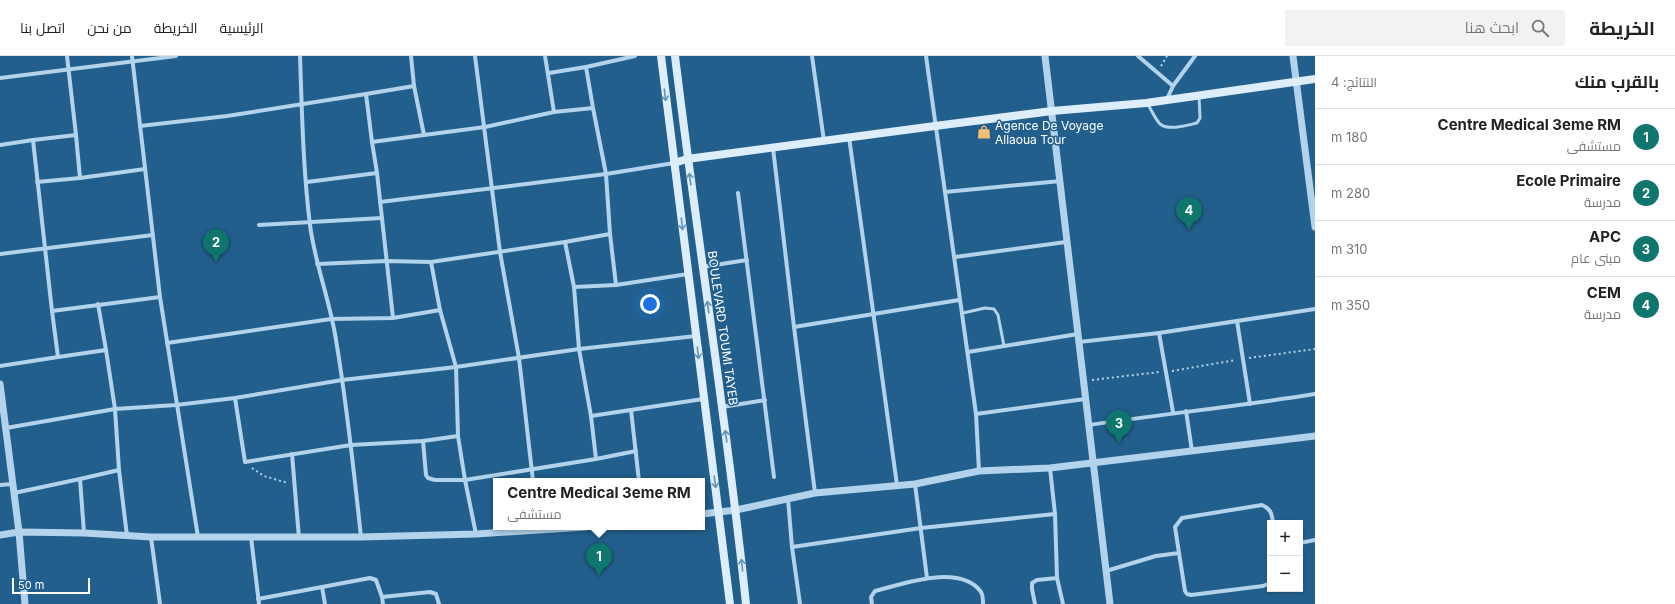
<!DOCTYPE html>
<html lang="ar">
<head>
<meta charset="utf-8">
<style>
  :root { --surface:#fff; --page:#f2f2f2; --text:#222; --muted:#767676; --line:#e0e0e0; --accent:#0f766e }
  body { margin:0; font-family:Inter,Cairo,sans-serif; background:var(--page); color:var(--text); direction:rtl }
  .controls { position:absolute; right:12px; bottom:12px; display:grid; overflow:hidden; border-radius:0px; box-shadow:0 1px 3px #0004 }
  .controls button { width:36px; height:36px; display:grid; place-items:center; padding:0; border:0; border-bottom:1px solid var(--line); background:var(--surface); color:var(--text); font:20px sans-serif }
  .scale { position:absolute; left:12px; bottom:10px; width:78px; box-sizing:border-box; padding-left:4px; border:2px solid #fff; border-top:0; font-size:11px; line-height:14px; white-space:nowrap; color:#fff; -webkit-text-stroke:3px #235f8d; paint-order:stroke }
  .you { position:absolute; left:650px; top:248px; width:14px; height:14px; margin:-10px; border:3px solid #fff; border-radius:50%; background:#1a73e8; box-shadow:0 0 0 6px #1a73e833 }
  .badge { display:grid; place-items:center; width:26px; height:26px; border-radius:50%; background:var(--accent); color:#fff; font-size:13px; font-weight:700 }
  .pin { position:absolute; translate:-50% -33px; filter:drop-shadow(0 1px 2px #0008) }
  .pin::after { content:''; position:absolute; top:21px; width:14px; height:12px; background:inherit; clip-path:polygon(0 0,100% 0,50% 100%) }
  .popup { position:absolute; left:493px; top:422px; width:212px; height:52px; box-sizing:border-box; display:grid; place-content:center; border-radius:0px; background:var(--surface); filter:drop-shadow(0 1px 3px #0005); font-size:13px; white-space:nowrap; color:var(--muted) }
  .popup b { font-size:15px; color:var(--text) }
  .popup::after { content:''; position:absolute; left:50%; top:100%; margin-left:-8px; border:8px solid transparent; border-top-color:var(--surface) }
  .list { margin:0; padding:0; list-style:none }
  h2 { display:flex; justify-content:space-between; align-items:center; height:52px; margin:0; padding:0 16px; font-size:17px }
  h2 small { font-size:13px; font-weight:400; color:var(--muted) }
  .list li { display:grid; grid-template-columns:26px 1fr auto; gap:12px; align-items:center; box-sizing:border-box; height:56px; padding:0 16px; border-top:1px solid var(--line) }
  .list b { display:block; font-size:15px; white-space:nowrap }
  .list p { margin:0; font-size:13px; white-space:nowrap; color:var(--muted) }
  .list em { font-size:13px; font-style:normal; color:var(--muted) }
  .icon { flex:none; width:22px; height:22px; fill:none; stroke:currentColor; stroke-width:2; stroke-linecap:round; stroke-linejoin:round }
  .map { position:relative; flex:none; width:1315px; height:548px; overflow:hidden; direction:ltr }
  header { display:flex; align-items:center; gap:24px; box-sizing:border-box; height:56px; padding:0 20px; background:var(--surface); border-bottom:1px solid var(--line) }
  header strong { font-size:19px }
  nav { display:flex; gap:22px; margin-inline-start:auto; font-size:14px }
  .search { width:280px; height:36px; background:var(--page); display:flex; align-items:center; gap:10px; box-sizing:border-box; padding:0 14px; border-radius:0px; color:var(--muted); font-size:15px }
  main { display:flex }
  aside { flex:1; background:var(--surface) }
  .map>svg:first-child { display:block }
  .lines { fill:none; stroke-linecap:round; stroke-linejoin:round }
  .path { stroke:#b2d3eb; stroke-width:2; stroke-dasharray:2 3; stroke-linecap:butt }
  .service { stroke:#b2d3eb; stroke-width:3 }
  .minor { stroke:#b2d3eb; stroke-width:4 }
  .tertiary { stroke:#b2d3eb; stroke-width:7 }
  .secondary { stroke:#ddedf9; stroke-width:8 }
  .oneway { stroke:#6491b3 }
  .labels { text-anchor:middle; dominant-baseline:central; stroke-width:3; stroke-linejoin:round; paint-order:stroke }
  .poi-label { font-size:12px; fill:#fff; stroke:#235f8d; text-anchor:start }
  .street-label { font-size:12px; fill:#fff; stroke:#235f8d }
</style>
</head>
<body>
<header>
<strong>الخريطة</strong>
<div class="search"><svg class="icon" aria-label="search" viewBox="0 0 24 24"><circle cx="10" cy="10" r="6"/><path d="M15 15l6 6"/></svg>ابحث هنا</div>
<nav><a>الرئيسية</a><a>الخريطة</a><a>من نحن</a><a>اتصل بنا</a></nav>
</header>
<main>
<aside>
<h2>بالقرب منك<small>النتائج: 4</small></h2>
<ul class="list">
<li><span class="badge">1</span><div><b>Centre Medical 3eme RM</b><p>مستشفى</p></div><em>180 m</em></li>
<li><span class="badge">2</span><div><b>Ecole Primaire</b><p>مدرسة</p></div><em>280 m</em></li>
<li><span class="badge">3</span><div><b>APC</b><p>مبنى عام</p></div><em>310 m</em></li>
<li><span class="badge">4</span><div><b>CEM</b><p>مدرسة</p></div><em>350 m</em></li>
</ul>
</aside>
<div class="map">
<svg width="1315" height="548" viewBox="0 0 1315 548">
  <rect width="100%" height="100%" fill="#235f8d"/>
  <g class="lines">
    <g class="path">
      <polyline points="1161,10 1167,0"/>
      <polyline points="1249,302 1315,293"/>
      <polyline points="1172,315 1236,304"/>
      <polyline points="1092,324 1159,316"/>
      <polyline points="252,412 264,420 288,427"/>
    </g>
    <g class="service">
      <path d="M 1147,47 C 1151,53 1155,63 1160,68 C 1168,75 1188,69 1197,67 L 1200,62 L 1199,40"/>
      <polyline points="963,257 985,252 994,253 998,259 1004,290"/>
    </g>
    <g class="minor">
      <polyline points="132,0 160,241 198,481"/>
      <path d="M 300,0 C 302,56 303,113 310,169 C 315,208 330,245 336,284 C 347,349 354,415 361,481"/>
      <polyline points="411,0 414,30 424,79 485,71 554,56 593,52 606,118 610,178 565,186 431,206 440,254 456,311 458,380 465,424 596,403 591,360"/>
      <polyline points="475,0 500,196 519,302 533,425"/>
      <polyline points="545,0 554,56"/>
      <polyline points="812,0 824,85"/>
      <polyline points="926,0 976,358 979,415"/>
      <polyline points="1138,0 1173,30"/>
      <polyline points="586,11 593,52"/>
      <polyline points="549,17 586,11 635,0"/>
      <polyline points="0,22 176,0"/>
      <polyline points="414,30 366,38 372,86 424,79"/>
      <polyline points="1167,43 1173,30 1195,0"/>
      <polyline points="140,70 227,60 366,38"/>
      <polyline points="76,79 80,122 145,113"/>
      <polyline points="849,81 897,429"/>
      <polyline points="33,84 76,79 67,0"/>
      <polyline points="372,86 377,117 393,262"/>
      <polyline points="0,89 33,84 52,255 160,241"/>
      <polyline points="773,92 794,271 815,437"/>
      <polyline points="37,126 80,122"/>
      <polyline points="307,126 377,117"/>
      <polyline points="945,136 1061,125"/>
      <polyline points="738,137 774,421"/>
      <polyline points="380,146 606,118 674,107"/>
      <polyline points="259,169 382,162"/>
      <polyline points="610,178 616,229 688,218"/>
      <polyline points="565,186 574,231"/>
      <polyline points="0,198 153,179"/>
      <polyline points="955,201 1066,186"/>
      <polyline points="317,208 386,205 431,206"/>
      <polyline points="702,211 747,204"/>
      <polyline points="616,229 574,231 579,293 591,360 703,343"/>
      <polyline points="98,248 106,294"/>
      <polyline points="1237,265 1250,348"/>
      <polyline points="794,271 959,244"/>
      <polyline points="1159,277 1173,356"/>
      <polyline points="1079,286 1159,277 1315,253"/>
      <polyline points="167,287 331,263 393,262 440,254"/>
      <polyline points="968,296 1078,278"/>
      <polyline points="58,301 106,294 115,353 119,414 127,480"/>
      <polyline points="0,310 58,301 52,255"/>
      <polyline points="235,342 245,406 351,389 423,385 458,380"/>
      <polyline points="722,351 765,344"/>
      <polyline points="631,354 639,425"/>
      <polyline points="1186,355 1192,395"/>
      <polyline points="976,358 1085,343"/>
      <path d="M 1089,369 C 1164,358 1240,350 1315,338"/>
      <polyline points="6,372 115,353 176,349 235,342 342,324 456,311 579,293 696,280"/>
      <polyline points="423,385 426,419 428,422 435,424 465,424 476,478"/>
      <polyline points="292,398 299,482"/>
      <polyline points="596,403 636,395"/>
      <polyline points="1050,412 1055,458 1057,522 1063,548"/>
      <polyline points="915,428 927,522"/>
      <polyline points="0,429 12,428"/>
      <polyline points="14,437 80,423"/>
      <polyline points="788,443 792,491 800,548"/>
      <polyline points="84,477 80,423 119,414"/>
      <polyline points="151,481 160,548"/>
      <polyline points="251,481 259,548"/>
      <polyline points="1300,487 1315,484"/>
      <polyline points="792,491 921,472 1055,458"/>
      <polyline points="1179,497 1185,535 1187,538 1191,539 1263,530 1270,527"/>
      <path d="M 1106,515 L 1156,500 L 1179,497 L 1175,471 L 1182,462 L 1262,449 C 1271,453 1272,458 1273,467"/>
      <polyline points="322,531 325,548"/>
      <polyline points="382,541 430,536 436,538 439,548"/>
      <polyline points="258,543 370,522 376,524 382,541 383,548"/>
      <path d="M 872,548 L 871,541 L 875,535 C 903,528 960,507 981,536 C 983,539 983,544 983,548"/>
      <polyline points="1035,548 1032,533 1032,527 1037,524 1057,522"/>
    </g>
    <g class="tertiary">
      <polyline points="1045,0 1110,548"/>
      <polyline points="1293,0 1315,171"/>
      <polyline points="0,328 19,476 25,548"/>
      <polyline points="702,458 736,454 815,437 915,428 979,415 1050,412 1315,380"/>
      <polyline points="0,479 19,476 84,477 151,481 361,481 476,478 585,471"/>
    </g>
    <g class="secondary">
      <polyline points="661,0 730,548"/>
      <path d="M 675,0 C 697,183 727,365 746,548"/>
      <polyline points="674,107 687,103 935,70 1052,55 1146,47 1315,23"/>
    </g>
  </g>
  <defs><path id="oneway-shaft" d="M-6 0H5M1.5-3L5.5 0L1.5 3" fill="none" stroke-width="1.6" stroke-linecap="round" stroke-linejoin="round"/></defs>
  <g class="oneway">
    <use href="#oneway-shaft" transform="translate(665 39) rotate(83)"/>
    <use href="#oneway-shaft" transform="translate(690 123) rotate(-98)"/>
    <use href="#oneway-shaft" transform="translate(682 168) rotate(83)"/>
    <use href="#oneway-shaft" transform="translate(708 251) rotate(-98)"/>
    <use href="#oneway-shaft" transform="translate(698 297) rotate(83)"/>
    <use href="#oneway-shaft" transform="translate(726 380) rotate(-98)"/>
    <use href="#oneway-shaft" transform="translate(715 426) rotate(82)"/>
    <use href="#oneway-shaft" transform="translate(742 509) rotate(-96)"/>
  </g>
  <defs>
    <g id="shop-bare" transform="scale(1.08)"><path d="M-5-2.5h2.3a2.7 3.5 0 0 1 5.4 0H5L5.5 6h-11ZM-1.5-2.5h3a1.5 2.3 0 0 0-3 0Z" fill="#f6c074" stroke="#235f8d" stroke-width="2.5" paint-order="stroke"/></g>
  </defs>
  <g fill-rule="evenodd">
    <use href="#shop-bare" x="984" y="76"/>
  </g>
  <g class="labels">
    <g class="poi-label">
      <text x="995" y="69">Agence De Voyage<tspan x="995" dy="14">Allaoua Tour</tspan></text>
    </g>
    <g class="street-label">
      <text transform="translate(723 272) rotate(82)">BOULEVARD TOUMI TAYEB</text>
    </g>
  </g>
</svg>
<div class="controls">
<button>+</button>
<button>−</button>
</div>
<div class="scale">50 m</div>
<div class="you"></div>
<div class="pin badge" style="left:599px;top:520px">1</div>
<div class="popup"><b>Centre Medical 3eme RM</b>مستشفى</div>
<div class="pin badge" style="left:216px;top:206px">2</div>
<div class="pin badge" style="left:1119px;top:387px">3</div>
<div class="pin badge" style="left:1189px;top:174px">4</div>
</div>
</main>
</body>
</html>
